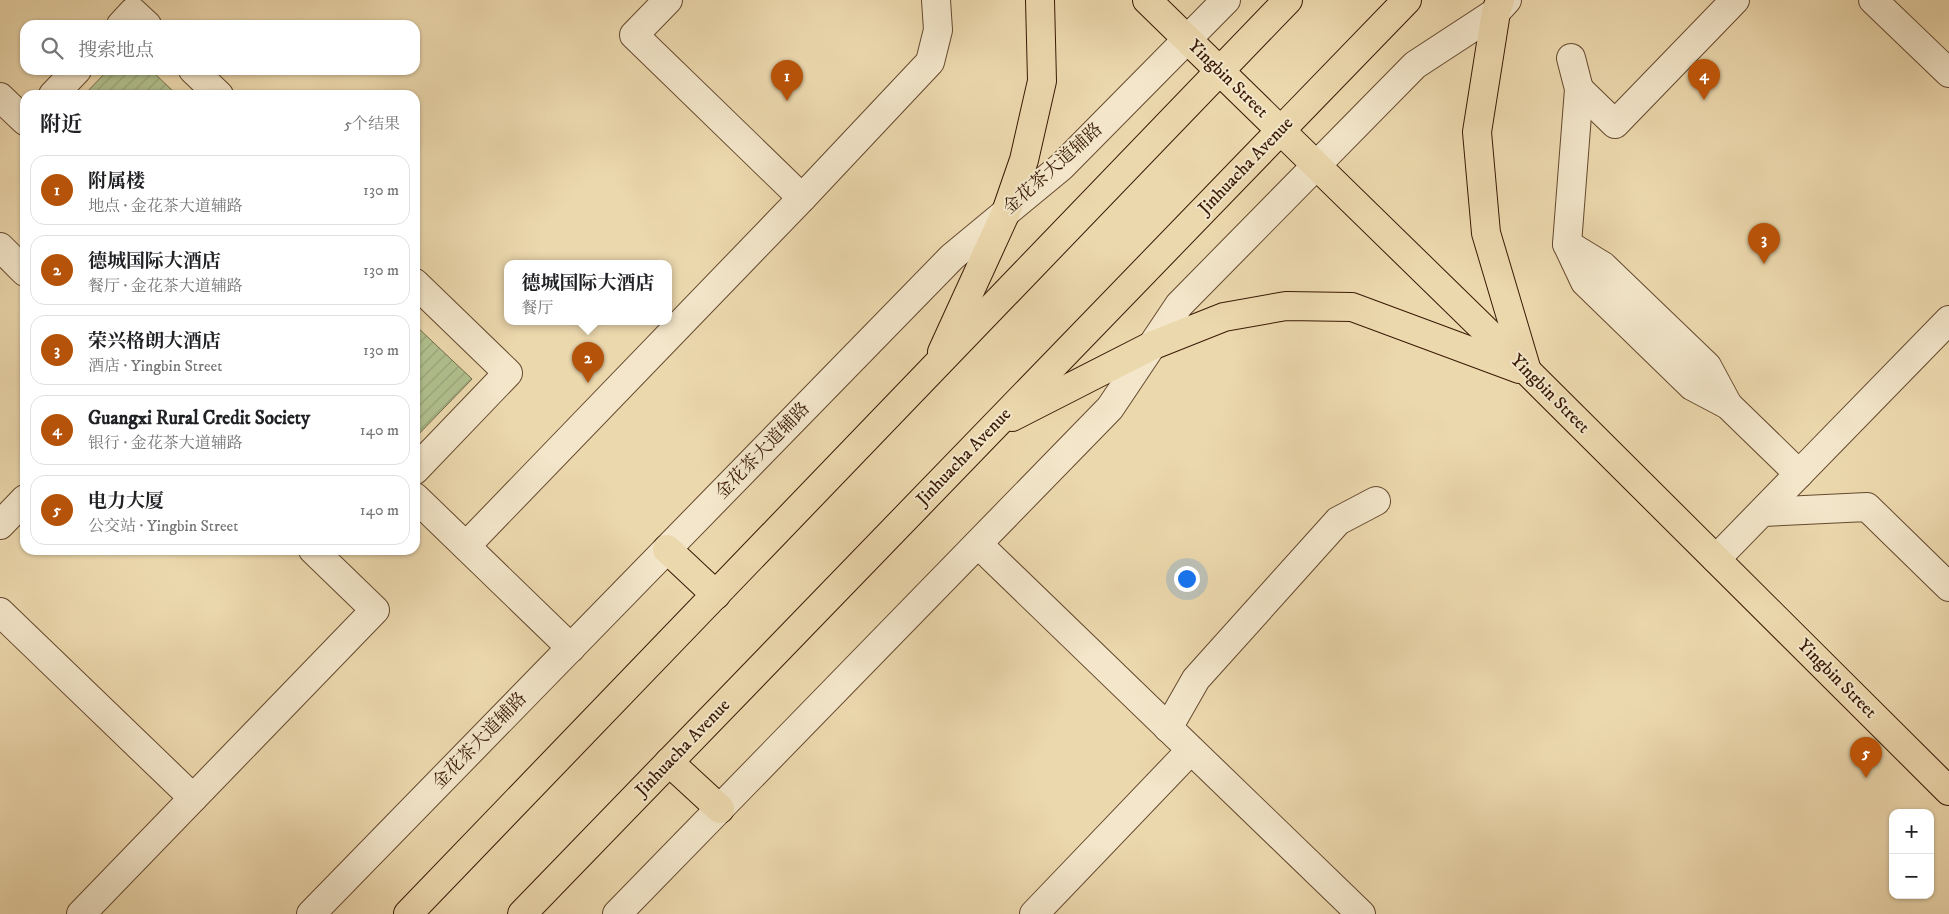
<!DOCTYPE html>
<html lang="zh">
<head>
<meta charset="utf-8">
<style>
  :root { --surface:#fff; --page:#f2f2f2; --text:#202124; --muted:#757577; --line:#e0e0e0; --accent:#b45309 }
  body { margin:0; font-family:"IM FELL DW Pica","Noto Serif SC",serif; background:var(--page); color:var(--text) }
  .controls { position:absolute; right:15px; bottom:15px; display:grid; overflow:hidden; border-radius:10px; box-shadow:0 1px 4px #0004 }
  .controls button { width:45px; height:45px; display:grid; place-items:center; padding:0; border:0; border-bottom:1px solid var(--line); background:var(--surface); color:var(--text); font:25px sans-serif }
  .you { position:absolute; left:1186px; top:578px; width:18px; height:18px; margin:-12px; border:4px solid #fff; border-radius:50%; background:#1a73e8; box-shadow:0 0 0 8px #1a73e833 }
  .badge { display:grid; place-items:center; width:32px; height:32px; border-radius:50%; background:var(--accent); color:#fff; font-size:16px; font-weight:700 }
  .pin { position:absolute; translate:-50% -41px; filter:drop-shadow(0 1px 2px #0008) }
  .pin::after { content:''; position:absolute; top:26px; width:18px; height:15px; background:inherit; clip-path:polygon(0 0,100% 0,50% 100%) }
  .popup { position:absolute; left:504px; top:260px; width:168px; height:65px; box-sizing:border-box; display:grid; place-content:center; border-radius:10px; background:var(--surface); filter:drop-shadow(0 1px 4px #0005); font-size:16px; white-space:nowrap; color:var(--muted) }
  .popup b { font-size:19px; color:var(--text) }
  .popup::after { content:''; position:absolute; left:50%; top:100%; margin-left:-10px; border:10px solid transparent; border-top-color:var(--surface) }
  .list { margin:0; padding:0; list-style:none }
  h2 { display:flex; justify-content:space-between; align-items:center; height:65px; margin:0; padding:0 20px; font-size:21px }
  h2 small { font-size:16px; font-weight:400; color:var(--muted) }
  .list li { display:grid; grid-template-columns:32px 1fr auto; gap:15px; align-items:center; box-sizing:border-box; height:70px; margin:0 10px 10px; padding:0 10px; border:1px solid var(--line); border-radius:15px }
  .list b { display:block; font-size:19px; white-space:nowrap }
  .list p { margin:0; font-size:16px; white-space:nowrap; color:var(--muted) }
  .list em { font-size:16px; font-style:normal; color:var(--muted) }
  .icon { flex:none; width:28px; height:28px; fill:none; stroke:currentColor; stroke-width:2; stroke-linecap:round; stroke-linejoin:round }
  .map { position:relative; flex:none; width:1949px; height:914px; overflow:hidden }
  .search { position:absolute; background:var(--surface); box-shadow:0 1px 4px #0004; left:20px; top:20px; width:400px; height:55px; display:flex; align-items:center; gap:12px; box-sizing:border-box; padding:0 18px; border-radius:15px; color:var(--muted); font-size:19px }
  .panel { position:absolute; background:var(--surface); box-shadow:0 1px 4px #0004; left:20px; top:90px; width:400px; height:465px; border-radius:15px }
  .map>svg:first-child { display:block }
  .garden { fill:url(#garden-furrows); stroke:#746c4a }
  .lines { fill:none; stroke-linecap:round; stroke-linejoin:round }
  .minor-casing { stroke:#65492f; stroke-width:30 }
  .major-casing { stroke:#381905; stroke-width:30 }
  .minor { stroke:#f3e6ca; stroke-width:28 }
  .major { stroke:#ecd8ad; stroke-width:28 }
  .labels { text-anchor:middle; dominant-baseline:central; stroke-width:4; stroke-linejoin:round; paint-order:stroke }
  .street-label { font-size:18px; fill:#381905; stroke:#f3e6ca }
</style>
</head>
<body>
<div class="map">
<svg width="1949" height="914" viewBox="0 0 1949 914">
  <defs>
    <pattern id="garden-furrows" width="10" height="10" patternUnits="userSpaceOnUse" patternTransform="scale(1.25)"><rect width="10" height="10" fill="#b1c08f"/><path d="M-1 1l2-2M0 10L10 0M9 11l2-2" fill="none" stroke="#99a47a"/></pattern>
  </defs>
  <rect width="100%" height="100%" fill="#ecd8ad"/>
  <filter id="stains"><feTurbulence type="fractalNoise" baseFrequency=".004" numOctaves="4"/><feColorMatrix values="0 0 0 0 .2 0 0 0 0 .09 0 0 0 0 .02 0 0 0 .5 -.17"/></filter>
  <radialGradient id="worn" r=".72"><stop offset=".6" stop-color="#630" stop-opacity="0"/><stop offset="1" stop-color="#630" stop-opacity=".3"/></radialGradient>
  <g class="garden">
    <polygon points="108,70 151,70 177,95 84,95"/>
    <polygon points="415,325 472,379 415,438"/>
  </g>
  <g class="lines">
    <g class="minor-casing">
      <g id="minor">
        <polyline points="668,0 634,35 802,198"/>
        <polyline points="1873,0 1949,73"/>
        <polyline points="121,25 133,12 147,25"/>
        <polyline points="1571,58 1579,89 1567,244 1585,282 1692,386 1728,405 1799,474"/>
        <polyline points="193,70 219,95"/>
        <polyline points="1579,89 1615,124 1735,0"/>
        <polyline points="53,95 77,70"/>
        <polyline points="0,97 25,121"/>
        <polyline points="1567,244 1603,266 1707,366 1728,405"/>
        <polyline points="0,247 25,272"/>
        <polyline points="415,283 508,373 415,470"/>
        <polyline points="415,497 571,648"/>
        <polyline points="1763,512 1867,507 1949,587"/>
        <polyline points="0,525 25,499"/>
        <polyline points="978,544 1361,914"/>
        <polyline points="466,546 802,198 930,62 938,30 936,0"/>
        <polyline points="1716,559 1949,320"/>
        <polyline points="0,612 193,798"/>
        <polyline points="1168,728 1196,679 1338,521 1376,501"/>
        <polyline points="81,914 375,610 313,550"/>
        <polyline points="311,914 952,257 1061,167 1226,0"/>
        <polyline points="617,914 1110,408 1179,305 1415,65 1496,12 1507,0"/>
        <polyline points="1034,914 1191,750"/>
      </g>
    </g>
    <g class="major-casing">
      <g id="major">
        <polyline points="1147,0 1528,372 1949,791"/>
        <polyline points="1500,0 1496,12 1477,132 1486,233 1527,371"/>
        <polyline points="942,352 1006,212 1024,160 1042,81 1040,0"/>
        <polyline points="1012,417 1151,346 1224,317 1286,306 1352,307 1519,369"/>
        <polyline points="667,549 716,595"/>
        <polyline points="669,762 720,809"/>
        <polyline points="408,914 1288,0"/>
        <polyline points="522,914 1407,0"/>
      </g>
    </g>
    <use href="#minor" class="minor"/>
    <use href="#major" class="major"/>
  </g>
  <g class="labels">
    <g class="street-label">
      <text transform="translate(1228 79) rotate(44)">Yingbin Street</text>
      <text transform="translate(1246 166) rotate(-46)">Jinhuacha Avenue</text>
      <text transform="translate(1053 169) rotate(-42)">金花茶大道辅路</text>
      <text transform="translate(1550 394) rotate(45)">Yingbin Street</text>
      <text transform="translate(763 451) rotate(-46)">金花茶大道辅路</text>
      <text transform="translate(964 457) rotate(-46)">Jinhuacha Avenue</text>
      <text transform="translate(1837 679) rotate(45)">Yingbin Street</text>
      <text transform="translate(480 741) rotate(-46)">金花茶大道辅路</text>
      <text transform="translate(683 748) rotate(-46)">Jinhuacha Avenue</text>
    </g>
  </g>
  <rect width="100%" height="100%" filter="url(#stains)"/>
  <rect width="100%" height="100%" fill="url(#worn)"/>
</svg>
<div class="controls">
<button>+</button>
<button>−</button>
</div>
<div class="you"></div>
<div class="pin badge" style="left:787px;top:101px">1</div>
<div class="pin badge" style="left:588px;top:383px">2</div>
<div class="popup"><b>德城国际大酒店</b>餐厅</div>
<div class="pin badge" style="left:1764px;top:264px">3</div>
<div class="pin badge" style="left:1704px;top:100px">4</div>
<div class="pin badge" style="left:1866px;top:778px">5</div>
<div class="search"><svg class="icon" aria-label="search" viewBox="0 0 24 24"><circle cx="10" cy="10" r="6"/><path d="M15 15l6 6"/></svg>搜索地点</div>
<section class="panel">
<h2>附近<small>5个结果</small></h2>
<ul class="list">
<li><span class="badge">1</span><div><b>附属楼</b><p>地点 · 金花茶大道辅路</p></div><em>130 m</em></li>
<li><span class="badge">2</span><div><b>德城国际大酒店</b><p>餐厅 · 金花茶大道辅路</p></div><em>130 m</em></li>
<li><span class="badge">3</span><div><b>荣兴格朗大酒店</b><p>酒店 · Yingbin Street</p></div><em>130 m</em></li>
<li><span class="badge">4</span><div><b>Guangxi Rural Credit Society</b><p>银行 · 金花茶大道辅路</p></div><em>140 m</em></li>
<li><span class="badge">5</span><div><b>电力大厦</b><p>公交站 · Yingbin Street</p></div><em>140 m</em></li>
</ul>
</section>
</div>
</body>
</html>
